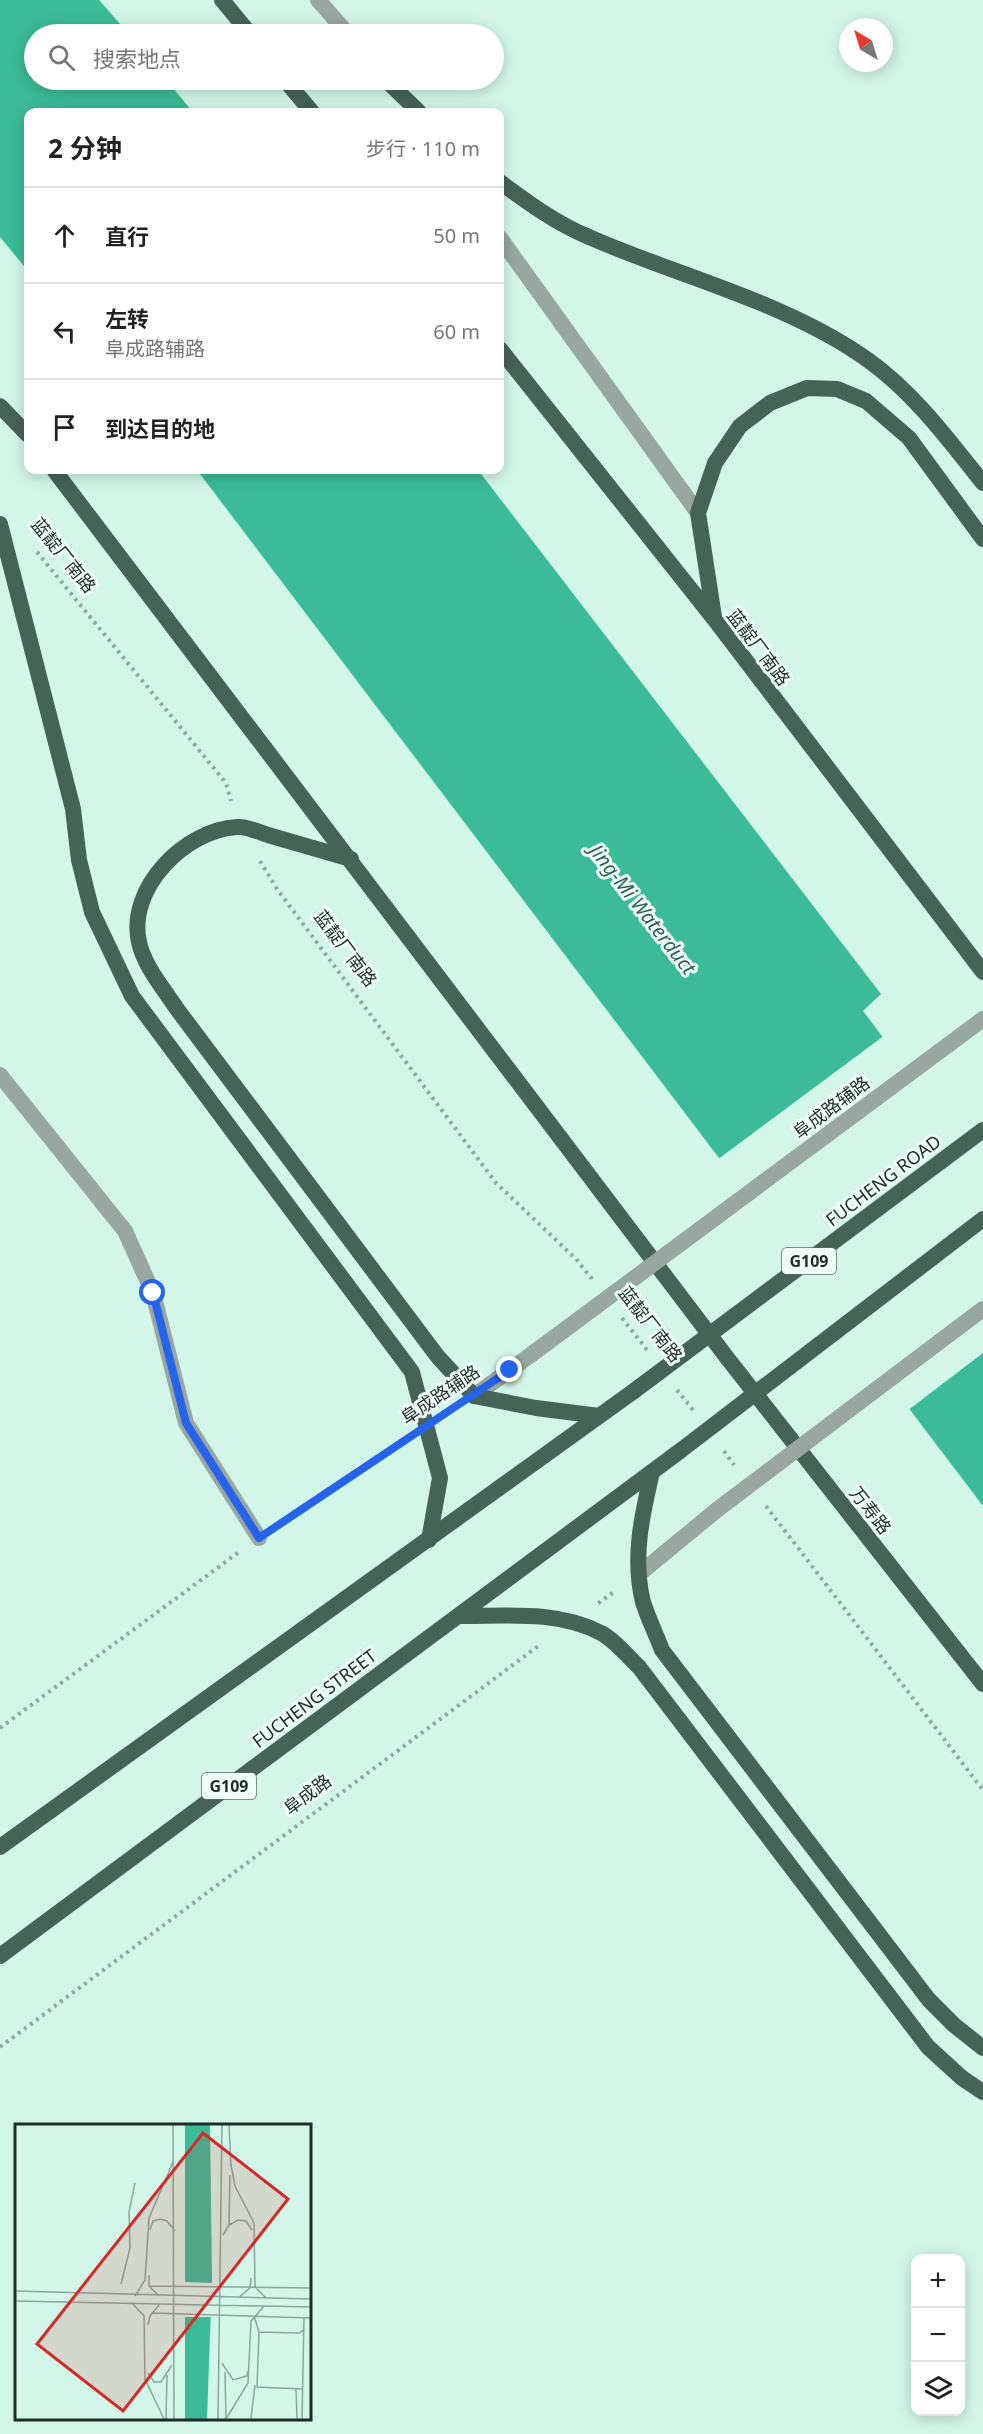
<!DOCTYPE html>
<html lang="zh">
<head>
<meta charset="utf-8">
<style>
  :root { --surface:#fff; --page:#f6f6f6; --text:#222; --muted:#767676; --line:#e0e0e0 }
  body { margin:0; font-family:"Noto Sans","Noto Sans SC",sans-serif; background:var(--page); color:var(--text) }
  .controls { position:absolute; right:18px; bottom:18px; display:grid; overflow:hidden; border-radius:12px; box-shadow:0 3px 15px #0003 }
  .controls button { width:54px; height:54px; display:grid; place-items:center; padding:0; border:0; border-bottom:2px solid var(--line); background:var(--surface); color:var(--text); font:30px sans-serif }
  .compass { position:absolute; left:839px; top:18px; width:54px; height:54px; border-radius:50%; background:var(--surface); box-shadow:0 3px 15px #0003; rotate:322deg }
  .stop { position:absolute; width:18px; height:18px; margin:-14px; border:4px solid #2563eb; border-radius:50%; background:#fff }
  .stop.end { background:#2563eb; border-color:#fff; box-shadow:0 2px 6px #0008 }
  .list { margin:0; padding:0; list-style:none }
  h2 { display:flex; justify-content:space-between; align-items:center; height:78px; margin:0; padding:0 24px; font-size:26px }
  h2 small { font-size:20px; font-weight:400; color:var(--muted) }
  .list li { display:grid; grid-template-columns:39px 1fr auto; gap:18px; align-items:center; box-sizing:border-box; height:96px; padding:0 24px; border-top:2px solid var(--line) }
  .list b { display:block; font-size:22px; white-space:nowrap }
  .list p { margin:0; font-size:20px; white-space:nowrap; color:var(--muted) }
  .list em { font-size:20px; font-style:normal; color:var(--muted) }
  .icon { flex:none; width:33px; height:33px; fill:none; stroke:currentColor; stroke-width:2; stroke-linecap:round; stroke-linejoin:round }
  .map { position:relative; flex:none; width:983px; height:2434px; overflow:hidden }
  .search { position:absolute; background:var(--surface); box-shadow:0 3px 15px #0003; left:24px; top:24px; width:480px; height:66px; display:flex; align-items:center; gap:15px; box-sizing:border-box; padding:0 21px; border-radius:33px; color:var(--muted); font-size:22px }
  .panel { position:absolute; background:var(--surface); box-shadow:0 3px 15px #0003; left:24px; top:108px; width:480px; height:366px; border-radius:12px }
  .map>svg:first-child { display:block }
  .water { fill:#3bbb97 }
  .pier { fill:#d2f7e8 }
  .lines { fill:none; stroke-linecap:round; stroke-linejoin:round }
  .path { stroke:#8eaa9f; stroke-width:4; stroke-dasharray:3 4.5; stroke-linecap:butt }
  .service { stroke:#98a7a1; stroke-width:16 }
  .tertiary { stroke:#98a7a1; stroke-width:16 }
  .trunk { stroke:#466358; stroke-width:16 }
  .tertiary-bridge { stroke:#98a7a1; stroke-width:16 }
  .trunk-bridge { stroke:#466358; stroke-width:16 }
  .route { stroke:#2563eb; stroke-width:8 }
  .labels { text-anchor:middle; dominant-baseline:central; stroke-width:6; stroke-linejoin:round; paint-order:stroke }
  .shield { fill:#f0fef8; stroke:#5d6b66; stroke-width:1.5 }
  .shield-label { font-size:16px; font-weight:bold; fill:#1e2c27 }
  .street-label { font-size:18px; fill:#1e2c27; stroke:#f0fef8 }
  .water-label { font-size:20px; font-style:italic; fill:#2e6050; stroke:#f0fef8 }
  .inset-road { fill:none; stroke:#8aa69b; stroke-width:1.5 }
  .view { fill:#d62828; fill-opacity:0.15; stroke:#d62828; stroke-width:3 }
  .inset-edge { fill:none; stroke:#1e2c27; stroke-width:3 }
</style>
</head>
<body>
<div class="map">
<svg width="983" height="2434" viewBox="0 0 983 2434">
  <rect width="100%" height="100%" fill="#d2f7e8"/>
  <g class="water">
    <polygon points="0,0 99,0 129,34 34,34 34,80 166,80 193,112 28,112 28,271 0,237"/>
    <polygon points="197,470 478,470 881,994 863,1011 983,1170 983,1506"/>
  </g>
  <polygon class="pier" points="885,1035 983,1165 983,1353 907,1411 717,1160"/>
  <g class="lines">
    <g class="path">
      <polyline points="37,552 226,783 231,801"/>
      <polyline points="260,861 277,889 496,1183 576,1259 592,1279"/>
      <polyline points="622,1318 647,1350"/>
      <polyline points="677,1390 693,1410"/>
      <polyline points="724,1451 734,1465"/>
      <polyline points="766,1506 983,1790"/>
      <polyline points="280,1524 404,1442"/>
      <polyline points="598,1603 614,1592"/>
      <polyline points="0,1728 239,1552"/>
      <polyline points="0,2047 541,1644"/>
    </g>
    <polyline class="service" points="0,1075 125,1231 153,1293 186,1423 259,1538"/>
    <g class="tertiary">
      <polyline points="318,0 348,34"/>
      <polyline points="500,238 698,513"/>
      <polyline points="474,1396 532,1354"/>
      <polyline points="639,1574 718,1509"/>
    </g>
    <g class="trunk">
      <polyline points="222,0 250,34"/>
      <polyline points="285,80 312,112"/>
      <polyline points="386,80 419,112"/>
      <path d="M 500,182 C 527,202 557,224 589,237 C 680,277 787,302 868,360 C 914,393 948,439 983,483"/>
      <polyline points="500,349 715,620 983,972"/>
      <polyline points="0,406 28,435"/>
      <polyline points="54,470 728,1359 983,1684"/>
      <polyline points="0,524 73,809 79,860 92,912 132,996 412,1372 440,1478 429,1540"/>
      <polyline points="714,617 698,513 715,463 740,426 770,403 807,388 837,389 866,401 909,438 983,539"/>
      <path d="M 351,859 C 323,851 295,843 268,835 C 259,832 246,826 237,827 C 185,830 127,888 139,942 C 144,966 164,989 177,1009 L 438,1357 L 474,1396 L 536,1408 L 599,1416"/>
      <path d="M 652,1472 C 642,1515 632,1558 643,1602 C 648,1618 656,1634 662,1650 L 929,2000 L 954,2025 L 983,2048"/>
      <path d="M 459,1616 C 506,1616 558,1610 601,1633 C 615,1640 627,1656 639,1667 L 928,2047 L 962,2078 L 983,2092"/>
      <polyline points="0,1847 634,1391"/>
      <polyline points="0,1956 680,1451"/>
    </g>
    <g class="tertiary-bridge">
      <polyline points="532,1354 983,1019"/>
      <polyline points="718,1509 983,1309"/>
    </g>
    <g class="trunk-bridge">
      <polyline points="634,1391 983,1130"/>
      <polyline points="680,1451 983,1219"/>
    </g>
  </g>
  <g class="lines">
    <polyline class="route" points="153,1293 186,1423 259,1538 510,1370"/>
  </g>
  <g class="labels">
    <g class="shield">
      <rect x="782" y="1248" width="54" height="26" rx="4.5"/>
      <rect x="202" y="1773" width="54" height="26" rx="4.5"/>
    </g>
    <g class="shield-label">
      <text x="809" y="1261">G109</text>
      <text x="229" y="1786">G109</text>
    </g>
    <g class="street-label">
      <text transform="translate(64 555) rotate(51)">蓝靛厂南路</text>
      <text transform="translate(759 647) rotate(53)">蓝靛厂南路</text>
      <text transform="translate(346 948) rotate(53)">蓝靛厂南路</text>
      <text transform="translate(831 1107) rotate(-37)">阜成路辅路</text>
      <text transform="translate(883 1180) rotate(-37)">FUCHENG ROAD</text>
      <text transform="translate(651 1324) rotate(52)">蓝靛厂南路</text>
      <text transform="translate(440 1394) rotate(-34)">阜成路辅路</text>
      <text transform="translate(871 1510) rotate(52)">万寿路</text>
      <text transform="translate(314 1698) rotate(-37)">FUCHENG STREET</text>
      <text transform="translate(307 1794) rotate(-37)">阜成路</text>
    </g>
    <g class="water-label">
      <text transform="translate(643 909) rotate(52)">Jing-Mi Waterduct</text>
    </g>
  </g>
  <g transform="translate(15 2124)">
    <rect width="296" height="296" fill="#d2f7e8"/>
    <path d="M 170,0 L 195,0 L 197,155 L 192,295 L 170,295 Z" fill="#3bbb97"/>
    <path d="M 169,158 L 197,159 L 196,193 L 168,193 Z" fill="#d2f7e8"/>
    <path class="inset-road" d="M 158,0 L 159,295M 214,0 L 216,42M 216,41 L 220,62 L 239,99 L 240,163 L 251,174M 214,101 L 215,51M 135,106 L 138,97 L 145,95 L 152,97 L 160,107M 208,111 L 214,101 L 223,96 L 231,97 L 237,106M 134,151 L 134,162 L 144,172M 106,160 L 115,124 L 114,88 L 120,59M 134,162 L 296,164M 0,167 L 296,175M 120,172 L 130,156 L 134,94 L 158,38M 223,174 L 235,164 L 236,154M 0,177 L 296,183M 118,180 L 129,192 L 130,255 L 149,295M 136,189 L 296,194M 239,192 L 244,208 L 284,209 L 289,206M 133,201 L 135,192 L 144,181M 244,208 L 242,263 L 288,265M 207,239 L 218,256 L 232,252 L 233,247M 210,248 L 211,294M 133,249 L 139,258 L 146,258 L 157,241M 281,265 L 282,295M 151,295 L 152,251M 203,295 L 207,0M 211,295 L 233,259 L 236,197 L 249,182M 236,295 L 240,261M 287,295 L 289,193"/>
    <path class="view" d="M 188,9 L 273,75 L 108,287 L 22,220 Z"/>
    <rect width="296" height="296" class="inset-edge"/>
  </g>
</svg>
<div class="controls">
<button>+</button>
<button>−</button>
<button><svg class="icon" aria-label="layers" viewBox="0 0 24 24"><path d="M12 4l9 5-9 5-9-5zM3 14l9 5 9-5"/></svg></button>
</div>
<svg class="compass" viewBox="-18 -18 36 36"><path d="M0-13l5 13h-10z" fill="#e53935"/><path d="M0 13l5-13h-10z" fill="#767676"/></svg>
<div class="stop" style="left:153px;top:1293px"></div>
<div class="stop end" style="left:510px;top:1370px"></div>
<div class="search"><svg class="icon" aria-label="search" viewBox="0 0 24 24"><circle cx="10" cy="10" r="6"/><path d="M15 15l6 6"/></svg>搜索地点</div>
<section class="panel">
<h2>2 分钟<small>步行 · 110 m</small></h2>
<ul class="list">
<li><svg class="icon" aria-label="ahead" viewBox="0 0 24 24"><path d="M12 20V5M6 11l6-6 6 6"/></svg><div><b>直行</b></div><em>50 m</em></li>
<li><svg class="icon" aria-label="left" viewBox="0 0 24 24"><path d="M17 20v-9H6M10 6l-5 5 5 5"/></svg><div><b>左转</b><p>阜成路辅路</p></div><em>60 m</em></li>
<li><svg class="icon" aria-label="arrive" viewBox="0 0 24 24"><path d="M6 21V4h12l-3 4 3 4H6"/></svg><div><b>到达目的地</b></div></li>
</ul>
</section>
</div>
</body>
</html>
